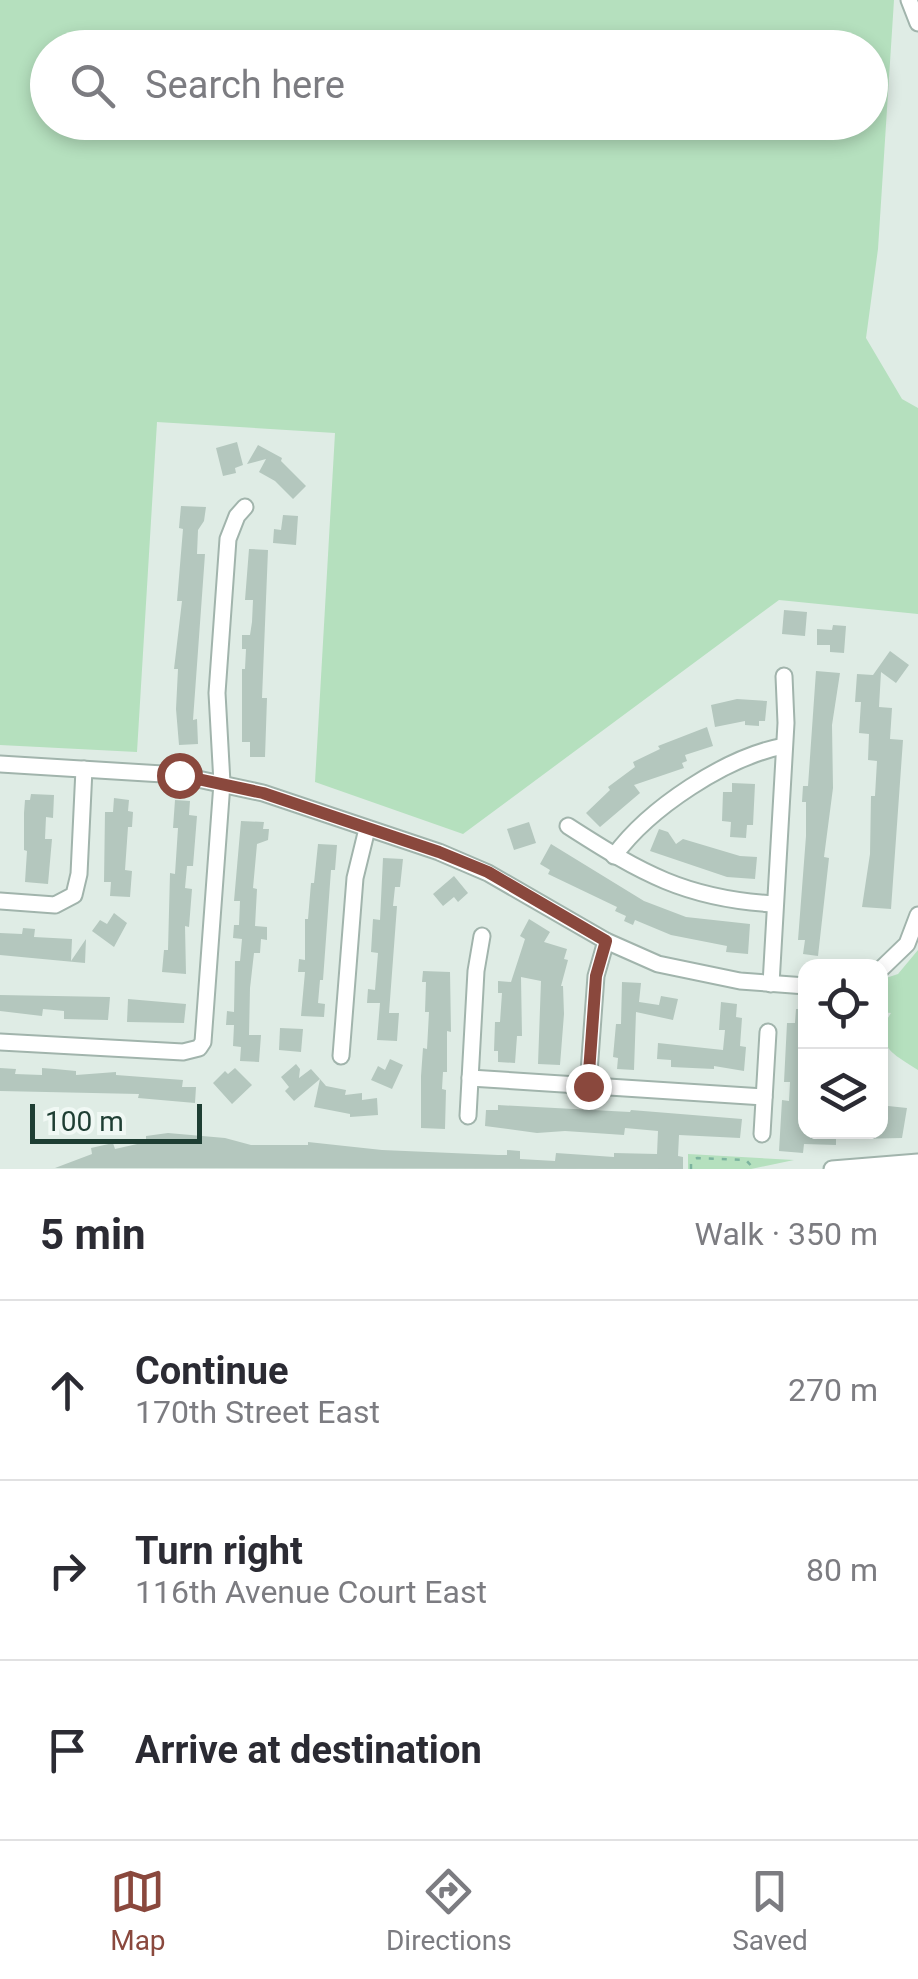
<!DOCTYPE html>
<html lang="en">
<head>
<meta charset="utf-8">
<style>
  :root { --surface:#fff; --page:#f7f7f7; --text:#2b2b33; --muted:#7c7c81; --line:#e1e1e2; --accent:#8a483d }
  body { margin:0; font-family:Roboto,sans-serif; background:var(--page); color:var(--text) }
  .controls { position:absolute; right:30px; bottom:30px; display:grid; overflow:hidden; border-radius:20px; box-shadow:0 5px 15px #0003 }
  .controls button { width:90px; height:90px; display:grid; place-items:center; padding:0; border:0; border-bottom:2px solid var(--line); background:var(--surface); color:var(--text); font:50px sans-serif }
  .scale { position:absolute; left:30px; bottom:25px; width:172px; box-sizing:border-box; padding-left:10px; border:5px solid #1e3e33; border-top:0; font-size:28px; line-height:35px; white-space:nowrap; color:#1e3e33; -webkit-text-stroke:8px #f0f8f4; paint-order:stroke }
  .stop { position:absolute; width:30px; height:30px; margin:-22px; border:8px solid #8a483d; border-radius:50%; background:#fff }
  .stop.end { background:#8a483d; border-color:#fff; box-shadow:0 2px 10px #0008 }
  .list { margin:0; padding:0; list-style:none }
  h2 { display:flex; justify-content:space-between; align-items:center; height:130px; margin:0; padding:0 40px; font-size:42px }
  h2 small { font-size:32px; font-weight:400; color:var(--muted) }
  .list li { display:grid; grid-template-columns:65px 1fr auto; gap:30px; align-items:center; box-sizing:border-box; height:180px; padding:0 40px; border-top:2px solid var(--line) }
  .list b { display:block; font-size:38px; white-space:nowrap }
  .list p { margin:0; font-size:32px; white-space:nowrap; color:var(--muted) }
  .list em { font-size:32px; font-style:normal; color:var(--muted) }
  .icon { flex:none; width:55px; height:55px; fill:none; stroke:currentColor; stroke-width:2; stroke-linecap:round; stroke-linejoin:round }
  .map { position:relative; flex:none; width:918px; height:1169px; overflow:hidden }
  .search { position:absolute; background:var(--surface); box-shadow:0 5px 15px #0003; left:30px; right:30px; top:30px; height:110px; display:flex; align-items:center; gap:25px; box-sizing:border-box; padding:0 35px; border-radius:55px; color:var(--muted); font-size:38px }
  .sheet { height:670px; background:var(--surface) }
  nav { display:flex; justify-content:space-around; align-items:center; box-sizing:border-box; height:140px; border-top:2px solid var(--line); background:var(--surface); font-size:28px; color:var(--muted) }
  nav a { display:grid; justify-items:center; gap:5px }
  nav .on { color:var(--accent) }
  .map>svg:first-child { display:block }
  .green { fill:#b5e0be; fill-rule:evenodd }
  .building { fill:#b4c7be }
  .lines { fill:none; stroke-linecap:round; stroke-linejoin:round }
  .minor-casing { stroke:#a1b4ac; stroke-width:19 }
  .path { stroke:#7cb39e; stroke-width:2.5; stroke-dasharray:5 8; stroke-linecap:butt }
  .minor { stroke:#fff; stroke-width:15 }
  .route { stroke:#8a483d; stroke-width:12 }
</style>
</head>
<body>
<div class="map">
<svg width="918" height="1169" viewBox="0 0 918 1169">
  <rect width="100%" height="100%" fill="#dfece5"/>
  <g class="green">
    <path d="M 0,0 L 894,0 L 878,249 L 866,338 L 902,399 L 918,408 L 918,614 L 779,600 L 463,834 L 315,782 L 335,433 L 157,422 L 137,752 L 0,745 ZM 48,48 L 870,48 L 870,122 L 48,122 Z"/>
    <path d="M 918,950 L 918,1070 C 895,1055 870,1045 891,1013 L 881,1012 L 880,980 L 898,974 Z"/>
    <polygon points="688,1154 794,1160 751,1169 688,1169"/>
  </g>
  <g class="building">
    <polygon points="237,442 243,465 235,468 236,473 223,476 216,448"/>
    <polygon points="258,445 282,458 281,461 306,486 293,499 275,481 259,472 266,459 247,464"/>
    <polygon points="181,506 206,507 204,521 198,530 197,554 205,554 193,720 197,719 198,744 179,745 176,709 178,669 174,669 182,601 177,601 183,529 179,528"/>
    <polygon points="283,515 298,516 296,545 273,543 274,529 281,530"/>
    <polygon points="249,549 268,550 262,698 267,698 265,757 250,757 250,742 242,742 242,669 245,669 246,649 242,649 242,635 250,635 252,622 253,600 245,600"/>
    <polygon points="784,610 807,612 805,636 782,634"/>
    <polygon points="833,625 846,626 844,653 830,652 830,645 817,645 817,629 832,630"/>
    <polygon points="890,651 909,665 896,683 881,672 879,707 892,708 890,739 903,740 891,909 862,907 870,854 871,796 875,796 877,761 868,760 869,734 859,733 861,702 855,702 857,674 873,675"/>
    <polygon points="816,671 840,673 832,725 833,788 824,857 829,858 818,956 803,954 805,940 798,940 806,836 806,802 802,802 803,786 808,786"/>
    <polygon points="737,699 767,701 765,721 759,721 759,726 745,725 745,721 715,727 711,705"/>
    <polygon points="707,727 713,746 685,755 687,761 682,763 684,768 634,785 640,793 600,827 586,813 610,790 608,787 635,767 633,762 660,749 658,746"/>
    <polygon points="732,783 755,784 753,825 747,825 746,838 730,837 731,822 722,821 723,792 732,792"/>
    <polygon points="31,794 54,795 53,818 46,817 45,839 52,839 48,884 25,882 27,851 24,850 24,813 25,800 30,800"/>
    <polygon points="114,798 129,800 128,811 133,812 132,827 128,827 125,870 132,871 130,897 110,896 111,882 104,882 105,812 113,812"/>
    <polygon points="175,800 190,801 189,815 197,816 193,866 187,866 185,888 192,889 189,927 185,926 186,974 162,972 164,950 168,950 170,873 175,874 178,828 173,828"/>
    <polygon points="241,821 264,822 263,829 269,829 268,840 257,844 253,888 257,889 255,926 267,927 267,940 261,939 260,953 254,953 250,988 249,1035 261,1035 259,1062 240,1061 241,1047 233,1046 234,1025 226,1025 227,1011 234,1012 235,961 240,961 242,939 233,938 234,925 239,925 240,901 234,901"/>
    <polygon points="529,822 536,843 514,850 507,829"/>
    <polygon points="659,829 668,832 676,844 683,839 740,856 757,857 755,879 727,877 650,851"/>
    <polygon points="318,844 337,845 335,870 331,870 323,980 320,980 318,1003 325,1004 324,1017 301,1016 305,972 298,972 299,959 305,960 305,919 308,919 311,883 314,883"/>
    <polygon points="551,844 644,901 686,917 750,924 748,954 726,952 727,946 671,935 635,920 633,925 624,921 626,916 615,911 617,907 548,874 550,870 540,864"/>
    <polygon points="383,858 403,859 400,887 395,887 393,906 397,906 389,1013 399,1013 397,1041 377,1040 380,1003 367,1003 368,989 375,990 378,953 371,952 373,919 380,920"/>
    <polygon points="454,876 468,893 458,902 454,897 443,906 433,894"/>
    <polygon points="114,913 127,923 114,947 92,931 100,920 107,924"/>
    <polygon points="529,919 550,932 544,942 567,949 564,959 568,960 561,986 563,986 564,1014 560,1065 538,1064 541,981 521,977 522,1036 517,1036 515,1063 498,1062 498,1051 494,1051 495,1022 500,1022 502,993 498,993 498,981 511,982 525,939 520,936"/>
    <polygon points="23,928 35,929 34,937 72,939 71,961 86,939 85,963 0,955 0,933 22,934"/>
    <polygon points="423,971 450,972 451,1032 447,1031 447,1072 443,1072 442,1089 446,1090 445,1129 421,1128 421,1076 423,1048 427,1049 429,1012 425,1012 426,982 422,982"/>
    <polygon points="622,982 641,983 639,1002 659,1005 661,996 678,999 673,1020 636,1012 634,1070 617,1069 618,1058 613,1057 616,1024 621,1024"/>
    <polygon points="0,995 110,997 108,1020 64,1019 64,1011 43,1009 42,1016 0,1011"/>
    <polygon points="128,999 186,1004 184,1023 127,1022"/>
    <polygon points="721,1002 737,1004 736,1017 742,1018 740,1046 746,1047 744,1071 714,1066 714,1069 671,1067 671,1060 657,1059 658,1043 723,1050 725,1030 719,1030"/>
    <polygon points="796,1009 806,1009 806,1132 836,1132 836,1145 804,1144 803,1153 779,1151 782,1100 789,1101 790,1082 784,1082 787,1023 795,1023"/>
    <polygon points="280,1028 303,1029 301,1052 279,1050"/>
    <polygon points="390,1059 403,1065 392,1089 371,1080 378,1066 385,1070"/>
    <polygon points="296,1064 300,1069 299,1078 311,1069 320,1079 294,1101 285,1091 289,1087 281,1077"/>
    <polygon points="0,1068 16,1069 15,1074 42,1075 42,1068 55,1069 76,1071 76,1075 116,1072 116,1075 183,1080 182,1087 196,1087 195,1103 138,1098 139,1094 0,1091"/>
    <polygon points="235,1068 252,1085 232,1104 213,1083 225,1071 228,1074"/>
    <polygon points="320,1079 326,1086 346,1090 345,1095 362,1093 362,1100 377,1098 378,1115 350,1117 350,1114 314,1107"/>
    <polygon points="498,1105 630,1112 631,1110 742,1119 740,1138 679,1135 678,1156 683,1157 683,1169 55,1168 92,1154 91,1148 113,1143 115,1149 146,1142 146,1136 168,1133 225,1138 251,1145 308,1145 308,1142 382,1150 498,1155 507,1155 507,1150 520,1151 520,1159 555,1161 556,1153 614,1157 614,1153 657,1154 658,1131 625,1128 624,1135 565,1131 537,1133 485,1126 486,1110 498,1110"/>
    <polygon points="888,1106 907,1108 902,1138 854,1139 855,1132 880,1132 880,1114 888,1114"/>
  </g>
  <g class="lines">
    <g class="minor-casing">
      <g id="minor">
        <polyline points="909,0 918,23"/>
        <polyline points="0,764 179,775 263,793 439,852 488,873 606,941 658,964 740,981 806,986"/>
        <path d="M 568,826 C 641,873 686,899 774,904"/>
        <path d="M 614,856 C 649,808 726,757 784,746"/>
        <polyline points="0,901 55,905 74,895 79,874 84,769"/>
        <polyline points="880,970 907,944 918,915"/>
        <polyline points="771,984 786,723 784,676"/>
        <polyline points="0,1042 183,1052 199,1048 203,1042 222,783 217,693 228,539 237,516 245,507"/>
        <polyline points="341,1056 355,878 367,829"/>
        <polyline points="470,1078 764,1097"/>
        <polyline points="588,1086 596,976 606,941"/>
        <polyline points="468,1116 476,971 482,936"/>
        <polyline points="762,1134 768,1032"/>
        <polyline points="832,1169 918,1162"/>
      </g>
    </g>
    <polyline class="path" points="691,1169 691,1162 697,1158 746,1160 754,1169"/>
    <use href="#minor" class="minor"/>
  </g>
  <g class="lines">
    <polyline class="route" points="179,775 263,793 439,852 488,872 606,941 596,976 588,1086"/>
  </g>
</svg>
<div class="controls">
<button><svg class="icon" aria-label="locate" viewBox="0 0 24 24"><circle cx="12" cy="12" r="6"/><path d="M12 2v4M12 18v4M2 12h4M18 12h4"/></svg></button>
<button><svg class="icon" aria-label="layers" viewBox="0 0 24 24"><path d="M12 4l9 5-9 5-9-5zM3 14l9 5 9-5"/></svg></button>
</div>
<div class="scale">100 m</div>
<div class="stop" style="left:179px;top:775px"></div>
<div class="stop end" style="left:588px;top:1086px"></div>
<div class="search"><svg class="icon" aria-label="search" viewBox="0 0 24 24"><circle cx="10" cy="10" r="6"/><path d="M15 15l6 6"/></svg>Search here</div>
</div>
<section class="sheet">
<h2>5 min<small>Walk · 350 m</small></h2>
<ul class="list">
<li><svg class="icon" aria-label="ahead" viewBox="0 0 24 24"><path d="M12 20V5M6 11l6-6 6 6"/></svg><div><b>Continue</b><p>170th Street East</p></div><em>270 m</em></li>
<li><svg class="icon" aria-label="right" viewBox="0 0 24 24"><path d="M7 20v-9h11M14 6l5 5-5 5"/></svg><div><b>Turn right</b><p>116th Avenue Court East</p></div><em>80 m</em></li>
<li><svg class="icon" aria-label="arrive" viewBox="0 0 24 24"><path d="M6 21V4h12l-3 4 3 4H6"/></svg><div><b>Arrive at destination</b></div></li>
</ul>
</section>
<nav>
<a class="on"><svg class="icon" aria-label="map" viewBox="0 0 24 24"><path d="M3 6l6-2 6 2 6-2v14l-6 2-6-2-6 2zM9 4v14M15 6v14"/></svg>Map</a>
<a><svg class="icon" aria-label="directions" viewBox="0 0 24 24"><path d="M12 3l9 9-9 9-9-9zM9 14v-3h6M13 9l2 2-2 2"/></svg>Directions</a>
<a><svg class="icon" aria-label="saved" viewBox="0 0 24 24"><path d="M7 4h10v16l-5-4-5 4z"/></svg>Saved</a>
</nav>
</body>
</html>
